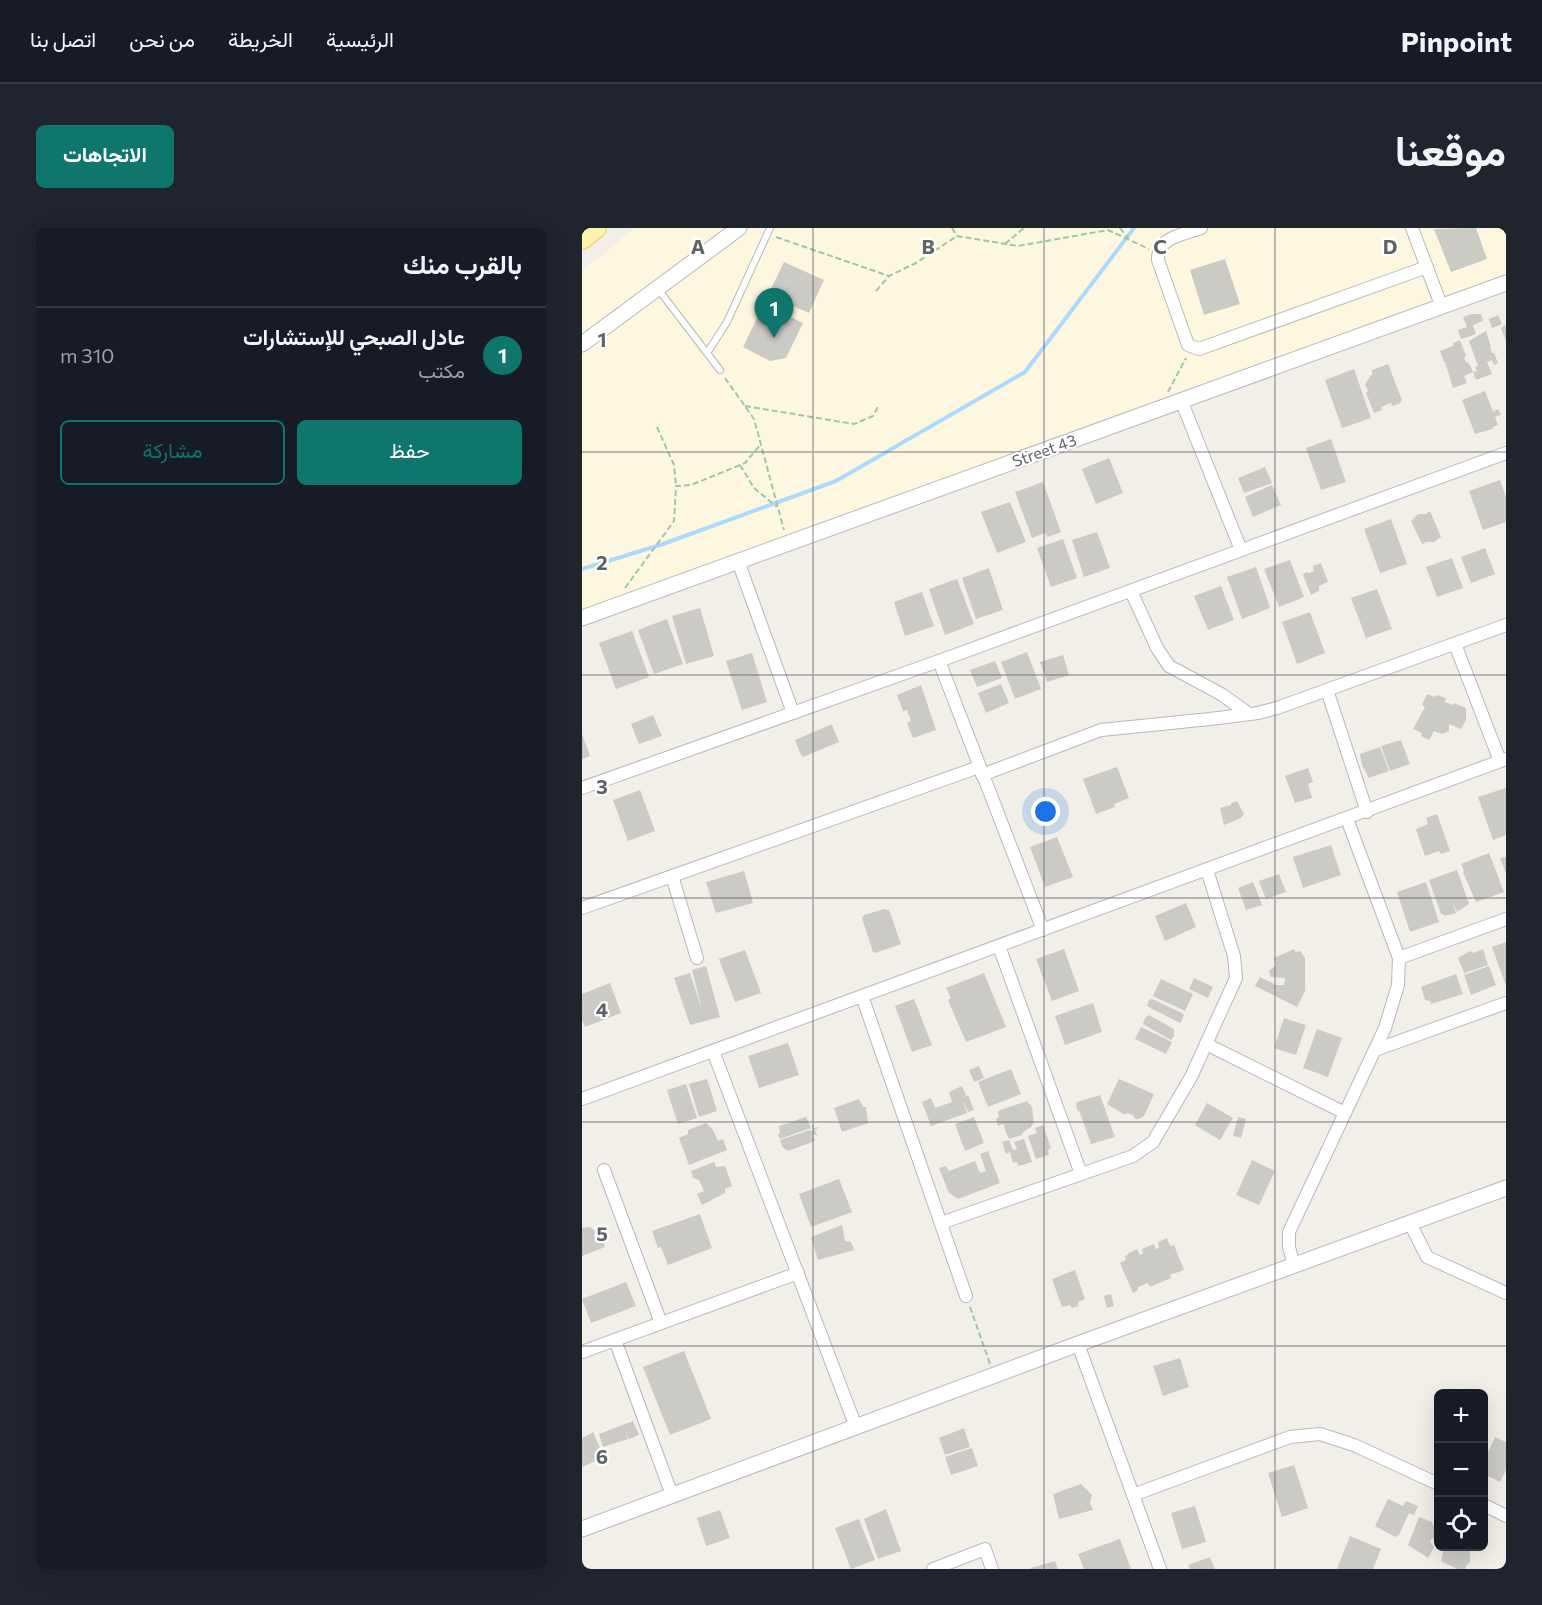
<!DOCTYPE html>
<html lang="ar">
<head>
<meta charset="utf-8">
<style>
  :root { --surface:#171b24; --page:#20242c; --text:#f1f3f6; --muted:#9ea1a6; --line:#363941; --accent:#0f766e }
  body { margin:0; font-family:Commissioner,Vazirmatn,sans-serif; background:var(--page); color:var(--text); direction:rtl }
  .controls { position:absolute; right:18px; bottom:18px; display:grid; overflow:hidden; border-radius:9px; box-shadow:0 6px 24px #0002 }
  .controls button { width:54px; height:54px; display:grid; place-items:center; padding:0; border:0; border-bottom:2px solid var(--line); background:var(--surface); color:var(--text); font:30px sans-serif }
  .you { position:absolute; left:464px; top:584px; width:21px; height:21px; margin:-15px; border:4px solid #fff; border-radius:50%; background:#1a73e8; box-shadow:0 0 0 9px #1a73e833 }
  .badge { display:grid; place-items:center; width:39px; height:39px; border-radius:50%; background:var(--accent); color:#fff; font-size:20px; font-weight:700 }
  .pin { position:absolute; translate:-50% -50px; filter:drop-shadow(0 2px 3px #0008) }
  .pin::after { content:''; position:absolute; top:32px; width:21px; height:18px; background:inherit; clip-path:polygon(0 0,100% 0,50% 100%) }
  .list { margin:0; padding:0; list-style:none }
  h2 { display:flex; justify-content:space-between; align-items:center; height:78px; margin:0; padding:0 24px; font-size:26px }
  h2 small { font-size:20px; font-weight:400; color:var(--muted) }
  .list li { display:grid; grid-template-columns:39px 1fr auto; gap:18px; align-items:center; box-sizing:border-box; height:96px; padding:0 24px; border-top:2px solid var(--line) }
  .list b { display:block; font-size:22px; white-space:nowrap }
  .list p { margin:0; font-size:20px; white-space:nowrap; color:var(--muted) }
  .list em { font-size:20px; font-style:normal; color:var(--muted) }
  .actions { display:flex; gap:12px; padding:18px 24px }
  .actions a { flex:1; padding:14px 0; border:2px solid var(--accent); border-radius:9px; text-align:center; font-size:21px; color:var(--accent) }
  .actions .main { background:var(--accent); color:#fff }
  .icon { flex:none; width:33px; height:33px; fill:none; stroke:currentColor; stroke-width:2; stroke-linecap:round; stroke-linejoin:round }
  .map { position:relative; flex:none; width:924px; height:1341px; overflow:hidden; direction:ltr; border-radius:9px }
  header { display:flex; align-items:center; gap:36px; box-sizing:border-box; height:84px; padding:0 30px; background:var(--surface); border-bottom:2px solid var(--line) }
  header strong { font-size:28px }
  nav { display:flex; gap:33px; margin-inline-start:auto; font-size:21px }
  .intro { display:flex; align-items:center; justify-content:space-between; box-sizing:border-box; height:144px; padding:0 36px }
  h1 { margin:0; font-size:42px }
  .button { padding:15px 27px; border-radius:9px; background:var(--accent); color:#fff; font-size:21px; font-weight:700 }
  main { display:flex; gap:36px; padding:0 36px }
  aside { flex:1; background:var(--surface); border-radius:9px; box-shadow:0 6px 24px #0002 }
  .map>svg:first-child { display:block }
  .commercial { fill:#fef7e0 }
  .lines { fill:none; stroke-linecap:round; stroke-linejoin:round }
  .stream { stroke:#aadaff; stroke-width:4 }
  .building { fill:#cccac5 }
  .service-casing { stroke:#b5b8bc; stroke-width:8 }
  .minor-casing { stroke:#b5b8bc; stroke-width:14 }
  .tertiary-casing { stroke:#b5b8bc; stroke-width:17 }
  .primary-casing { stroke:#f2c960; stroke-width:22 }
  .path { stroke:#9cc7a9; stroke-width:2; stroke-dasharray:6 3; stroke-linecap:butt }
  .service { stroke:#fff; stroke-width:6 }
  .minor { stroke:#fff; stroke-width:12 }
  .tertiary { stroke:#fff; stroke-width:15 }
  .primary { stroke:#fff2af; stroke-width:20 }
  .grid { fill:none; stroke:#5f6368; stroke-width:1.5; stroke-opacity:0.55 }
  .labels { text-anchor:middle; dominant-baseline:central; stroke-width:4.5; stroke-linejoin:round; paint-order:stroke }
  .street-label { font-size:16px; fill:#5f6368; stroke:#fff }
  .grid-label { font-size:20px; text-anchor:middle; font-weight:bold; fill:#5f6368; stroke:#fff; stroke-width:4.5; stroke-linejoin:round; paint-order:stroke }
</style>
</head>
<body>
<header>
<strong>Pinpoint</strong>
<nav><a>الرئيسية</a><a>الخريطة</a><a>من نحن</a><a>اتصل بنا</a></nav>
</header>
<div class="intro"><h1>موقعنا</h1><a class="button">الاتجاهات</a></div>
<main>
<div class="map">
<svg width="924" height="1341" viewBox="0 0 924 1341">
  <rect width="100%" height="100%" fill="#f1efe8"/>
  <polygon class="commercial" points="53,0 924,0 924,55 0,390 0,43"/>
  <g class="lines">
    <polyline class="stream" points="0,341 81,316 254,253 443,144 552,0"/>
  </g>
  <g class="building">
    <polygon points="894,0 905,31 869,44 852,1"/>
    <polygon points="643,31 658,76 622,87 608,42"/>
    <polygon points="202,34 242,52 227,85 186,67"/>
    <polygon points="182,76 221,95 204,130 188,133 161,119"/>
    <polygon points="889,86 899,86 901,93 891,97 894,106 879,111 876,102 885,99 881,89"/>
    <polygon points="916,87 920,96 910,100 907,91"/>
    <polygon points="924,97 924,113 919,100"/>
    <polygon points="904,103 909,118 908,119 910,125 912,125 916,135 912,137 910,132 905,134 910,146 894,152 891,144 895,143 893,139 896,138 887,113"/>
    <polygon points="878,112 884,128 882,130 884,134 887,135 891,144 882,148 885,155 871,160 863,134 862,134 858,123 871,118 871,115"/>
    <polygon points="806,136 820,172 817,176 810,178 809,175 799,179 800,182 792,185 784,165 786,163 783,156 790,146 790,142"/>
    <polygon points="772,141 789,190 760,200 743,152"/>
    <polygon points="903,163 911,184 916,181 919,187 913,189 916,197 911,199 911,201 893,206 880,172"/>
    <polygon points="749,211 764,254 739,262 724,220"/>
    <polygon points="527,230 541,265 514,276 500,241"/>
    <polygon points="683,239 690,255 662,265 656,250"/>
    <polygon points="918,252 924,269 924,294 901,302 887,263"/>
    <polygon points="461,254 479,304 465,309 463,305 450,310 433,264"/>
    <polygon points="690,257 699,277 671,289 663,269"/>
    <polygon points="428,274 444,314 415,325 399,284"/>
    <polygon points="848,283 859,309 852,314 844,314 840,316 829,293 836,286 844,286"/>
    <polygon points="809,291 825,336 798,345 782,301"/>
    <polygon points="515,304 528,340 502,349 490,312"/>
    <polygon points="481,311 495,350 469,359 455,320"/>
    <polygon points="903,320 913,346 889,355 879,329"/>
    <polygon points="870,330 881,360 855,369 844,339"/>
    <polygon points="708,332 722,369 697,379 682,341"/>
    <polygon points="739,335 746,354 737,358 737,363 729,367 721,347 724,344 727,345 732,343 731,338"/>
    <polygon points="674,339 688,380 660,391 645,349"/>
    <polygon points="407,340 421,382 394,391 380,350"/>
    <polygon points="375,351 392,396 363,407 347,361"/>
    <polygon points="639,358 652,392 626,402 612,368"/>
    <polygon points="795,361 810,401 784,410 769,370"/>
    <polygon points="340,364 352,398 323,408 312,374"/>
    <polygon points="118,380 132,428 104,436 90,388"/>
    <polygon points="728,384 743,425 715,436 700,394"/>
    <polygon points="85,391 101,436 72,446 56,402"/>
    <polygon points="50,403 67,449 34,461 17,415"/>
    <polygon points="445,424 459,461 433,471 419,434"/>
    <polygon points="170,425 185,474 160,482 144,433"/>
    <polygon points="481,427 487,447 465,454 458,434"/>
    <polygon points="413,433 420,450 395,459 388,442"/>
    <polygon points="419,456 427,475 404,485 396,465"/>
    <polygon points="339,457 354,502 331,510 325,495 329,493 325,482 321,483 315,467"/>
    <polygon points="845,466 853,469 855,467 864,470 863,474 871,477 872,475 884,480 884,492 879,501 867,496 867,503 860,506 852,503 847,512 839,508 840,505 831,501 843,479 840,477"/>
    <polygon points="71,487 80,508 57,516 49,496"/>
    <polygon points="248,497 250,497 257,514 221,529 219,527 213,512"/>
    <polygon points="0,506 8,528 0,531"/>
    <polygon points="819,512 828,536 808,543 799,518"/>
    <polygon points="798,519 807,543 787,550 780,537 778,526"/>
    <polygon points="535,539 547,570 532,576 533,579 514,586 501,551"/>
    <polygon points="726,540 731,554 726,556 730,570 713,575 703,548"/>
    <polygon points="924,560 924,607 911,612 896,569"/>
    <polygon points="58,562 73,603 46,613 31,572"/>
    <polygon points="655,573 662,586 659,590 642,597 638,580 649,577 649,575"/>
    <polygon points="855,586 868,623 859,626 857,623 843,628 834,601 846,596 844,590"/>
    <polygon points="475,609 491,649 463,659 448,619"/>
    <polygon points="749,617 759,647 721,660 711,629"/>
    <polygon points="907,625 922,664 894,674 881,644 882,643 879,636"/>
    <polygon points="924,629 924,646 918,630"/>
    <polygon points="875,642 887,676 875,684 870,672 874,685 862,688 861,686 859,686 847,652 861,647 861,650 861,647"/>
    <polygon points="162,643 171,675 134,685 124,654"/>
    <polygon points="697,646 704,664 684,671 677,653"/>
    <polygon points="671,654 680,677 664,682 656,660"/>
    <polygon points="844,654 857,694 828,704 815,664"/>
    <polygon points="604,675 614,699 583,713 573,688"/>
    <polygon points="302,681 307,682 319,716 293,725 291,724 280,690 282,687"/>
    <polygon points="924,714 924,758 910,719"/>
    <polygon points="482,721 497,763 470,773 454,731"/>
    <polygon points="712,721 714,724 718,723 723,730 723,763 715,779 673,758 678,749 694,757 702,757 703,750 689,749 687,743 694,737 692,730"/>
    <polygon points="901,721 906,737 882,745 876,730 888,723 891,725"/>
    <polygon points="163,722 179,765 153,774 137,731"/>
    <polygon points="124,738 138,789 108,797 92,750 108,745 120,782 110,742"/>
    <polygon points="907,738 914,757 889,767 882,747"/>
    <polygon points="402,745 424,799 384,814 366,772 369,770 364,760"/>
    <polygon points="874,746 881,766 849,776 848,773 843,772 839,759 841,758"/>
    <polygon points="612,750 631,759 626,770 607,761"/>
    <polygon points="579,751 611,766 603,783 571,768"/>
    <polygon points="28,755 39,785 3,799 0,792 0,766"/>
    <polygon points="332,771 350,817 330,824 313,778"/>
    <polygon points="570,771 598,784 602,787 599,794 598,795 565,778 567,772"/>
    <polygon points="511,775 520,804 483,817 473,788"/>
    <polygon points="567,787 592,801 592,808 589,812 561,796 563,790"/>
    <polygon points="702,790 724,797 714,827 692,820"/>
    <polygon points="559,799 590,814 584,826 553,811"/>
    <polygon points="735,801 760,810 746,849 721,840"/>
    <polygon points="206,815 217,847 177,860 166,828"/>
    <polygon points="397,838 402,850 392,854 387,842"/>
    <polygon points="429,841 439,866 406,879 396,854"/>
    <polygon points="125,851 135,883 117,889 107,856"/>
    <polygon points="537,851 572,866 562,888 557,891 553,891 551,887 545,885 543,887 525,876"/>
    <polygon points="104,856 115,890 96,896 85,862"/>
    <polygon points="380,858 384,867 380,870 386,867 392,882 386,884 381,873 385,885 349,898 340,874 349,870 353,880 370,874 367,864"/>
    <polygon points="518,867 533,909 509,916 497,882 496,884 494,878 495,874"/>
    <polygon points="277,871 281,879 284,879 286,895 260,904 252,880"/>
    <polygon points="445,873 450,879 452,894 449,899 440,905 440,907 427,911 423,902 422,896 416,898 414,891 417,889 416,883"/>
    <polygon points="625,875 651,890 638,912 613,897"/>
    <polygon points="224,889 229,900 198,911 196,907 198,905 197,898"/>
    <polygon points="392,889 402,915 383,923 373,896"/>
    <polygon points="656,889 664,891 659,910 651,908"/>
    <polygon points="124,895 131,902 136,913 141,911 145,922 107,937 97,910 106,906 106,902"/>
    <polygon points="230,896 232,900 238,899 233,902 235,908 231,906 233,913 206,923 200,919 198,912 228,902 231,904"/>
    <polygon points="461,897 469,920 466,922 467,927 454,931 446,908 455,905 453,900"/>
    <polygon points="442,911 450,934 437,938 435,934 431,935 428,924 424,926 420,914 427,912 431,922 435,921 432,914"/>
    <polygon points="406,923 418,955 376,971 367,965 357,940 364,938 367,943 393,933 398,945 404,943 398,926"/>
    <polygon points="670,932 693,943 677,977 654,967"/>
    <polygon points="132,934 134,939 143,938 150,958 143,961 143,965 120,977 115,966 122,963 117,952 111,950 109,943"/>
    <polygon points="257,951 270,984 229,999 217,966"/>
    <polygon points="118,986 130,1020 86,1037 79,1019 76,1020 70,1003"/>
    <polygon points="260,997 263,1013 269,1014 272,1022 236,1032 229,1009"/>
    <polygon points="8,999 13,1003 12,1008 15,1012 20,1011 23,1019 0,1028 0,1000"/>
    <polygon points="585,1010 588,1018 592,1017 602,1042 588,1047 589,1050 568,1059 566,1055 556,1059 556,1062 551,1065 538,1035 544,1032 543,1029 547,1025 555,1021 558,1027 561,1026 560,1021 572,1016 574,1021 577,1020 576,1014"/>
    <polygon points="493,1042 503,1071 496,1074 496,1078 490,1080 488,1077 480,1079 470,1051"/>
    <polygon points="44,1054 54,1078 9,1095 0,1071"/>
    <polygon points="529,1066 532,1078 525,1080 522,1068"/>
    <polygon points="102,1123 129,1191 88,1207 61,1139"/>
    <polygon points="598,1130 607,1159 581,1168 571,1138"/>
    <polygon points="51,1193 57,1207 47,1211 43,1201 46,1211 21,1219 17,1206"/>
    <polygon points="382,1200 388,1219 363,1227 357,1210"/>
    <polygon points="11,1204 22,1229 0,1239 0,1210"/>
    <polygon points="913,1209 924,1214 924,1242 918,1254 902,1246 902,1233"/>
    <polygon points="390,1220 396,1238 369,1247 363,1229"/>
    <polygon points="712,1237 726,1280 700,1289 686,1245"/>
    <polygon points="499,1256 510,1267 508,1275 511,1282 477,1291 471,1266"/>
    <polygon points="806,1271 821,1278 824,1273 836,1278 832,1287 827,1285 817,1307 813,1309 793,1298"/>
    <polygon points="613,1278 624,1314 600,1321 589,1285"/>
    <polygon points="304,1281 319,1323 296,1331 282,1291"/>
    <polygon points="138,1282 148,1310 124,1318 115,1290"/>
    <polygon points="837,1289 850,1294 850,1296 856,1300 856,1313 850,1310 848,1314 852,1319 846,1330 826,1317"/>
    <polygon points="277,1291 293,1332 269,1341 253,1300"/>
    <polygon points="768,1308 799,1321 791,1341 755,1341"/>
    <polygon points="538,1311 549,1341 502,1341 496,1326"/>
    <polygon points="862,1318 888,1318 888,1335 886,1335 883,1341 875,1341 859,1333"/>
    <polygon points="628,1329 633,1341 608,1341 606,1337"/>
    <polygon points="473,1333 476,1341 449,1341 449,1340"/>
  </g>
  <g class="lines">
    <g class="service-casing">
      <g id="service">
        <polyline points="76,61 138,142"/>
        <polyline points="125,125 145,94 188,0"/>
      </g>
    </g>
    <g class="minor-casing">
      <g id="minor">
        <path d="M 619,0 C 601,7 575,9 576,32 L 606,117 L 617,121 L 845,39"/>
        <polyline points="830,0 859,77"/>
        <polyline points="599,172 659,322"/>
        <polyline points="156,333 211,485"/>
        <polyline points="549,363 575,420 587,438 639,466 667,486"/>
        <polyline points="873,416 918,533"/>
        <polyline points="357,433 461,702"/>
        <polyline points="745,462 785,584"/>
        <polyline points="400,547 519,502 628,491 676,485 695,480 924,397"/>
        <polyline points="0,560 357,433 924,225"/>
        <polyline points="90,648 115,730"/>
        <polyline points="0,680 397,539"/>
        <polyline points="417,718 499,946"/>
        <polyline points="817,730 924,691"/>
        <polyline points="280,768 384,1068"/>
        <polyline points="624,816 763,885"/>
        <polyline points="793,822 924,775"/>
        <polyline points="131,823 274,1199"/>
        <polyline points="0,871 924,531"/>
        <polyline points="22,942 79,1095"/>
        <polyline points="359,995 551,928 571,914 609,849 654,750 652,728 625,642"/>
        <polyline points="828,995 845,1029 924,1065"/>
        <polyline points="712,1037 707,1019 707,1004 803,800 816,757 817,730 765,591"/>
        <polyline points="33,1112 90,1267"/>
        <polyline points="496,1116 578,1341"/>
        <polyline points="0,1124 216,1045"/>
        <polyline points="551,1267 708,1209 738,1206 772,1217 856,1256"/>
        <polyline points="902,1277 924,1288"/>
        <polyline points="351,1341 403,1321 410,1341"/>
      </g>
    </g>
    <g class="tertiary-casing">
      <g id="tertiary">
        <polyline points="0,116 157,0"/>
        <polyline points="0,390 924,55"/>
        <polyline points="0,1301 496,1116 924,960"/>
      </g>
    </g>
    <g class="primary-casing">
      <polyline id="primary" points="0,11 14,0"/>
    </g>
    <g class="path">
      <polyline points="370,0 375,8 436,18 526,2 567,21"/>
      <polyline points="538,0 546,10"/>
      <polyline points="194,9 307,48"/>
      <polyline points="423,16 442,0"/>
      <polyline points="294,63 307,48 334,35 375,8"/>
      <polyline points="143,150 172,191 202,302"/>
      <polyline points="586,164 604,130"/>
      <polyline points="163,178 272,196 291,188 297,177"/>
      <polyline points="75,199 92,237 94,258"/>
      <polyline points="158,237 172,260 195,279"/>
      <polyline points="43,360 92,293 94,258 109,257 163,235 179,216"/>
      <polyline points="388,1079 408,1136"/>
    </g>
    <use href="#service" class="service"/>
    <use href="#minor" class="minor"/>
    <use href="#tertiary" class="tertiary"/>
    <use href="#primary" class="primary"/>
  </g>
  <path class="grid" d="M 231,0 L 231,1341M 462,0 L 462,1341M 693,0 L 693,1341M 0,224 L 924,224M 0,447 L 924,447M 0,670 L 924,670M 0,894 L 924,894M 0,1118 L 924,1118"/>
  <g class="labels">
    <g class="street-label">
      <text transform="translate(462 222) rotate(-20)">Street 43</text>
    </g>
  </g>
  <g class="grid-label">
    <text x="116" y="26">A</text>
    <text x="346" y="26">B</text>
    <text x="578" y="26">C</text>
    <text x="808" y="26">D</text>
    <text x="20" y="119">1</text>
    <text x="20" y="342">2</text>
    <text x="20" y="566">3</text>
    <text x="20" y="789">4</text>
    <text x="20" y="1013">5</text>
    <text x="20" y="1236">6</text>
  </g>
</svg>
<div class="controls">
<button>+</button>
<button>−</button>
<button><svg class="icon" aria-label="locate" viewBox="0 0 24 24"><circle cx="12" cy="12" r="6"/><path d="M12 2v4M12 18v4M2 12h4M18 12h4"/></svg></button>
</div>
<div class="you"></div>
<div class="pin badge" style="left:192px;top:110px">1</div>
</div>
<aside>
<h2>بالقرب منك<small></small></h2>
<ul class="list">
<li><span class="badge">1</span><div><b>عادل الصبحي للإستشارات</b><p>مكتب</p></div><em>310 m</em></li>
</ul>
<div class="actions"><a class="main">حفظ</a><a>مشاركة</a></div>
</aside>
</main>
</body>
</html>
